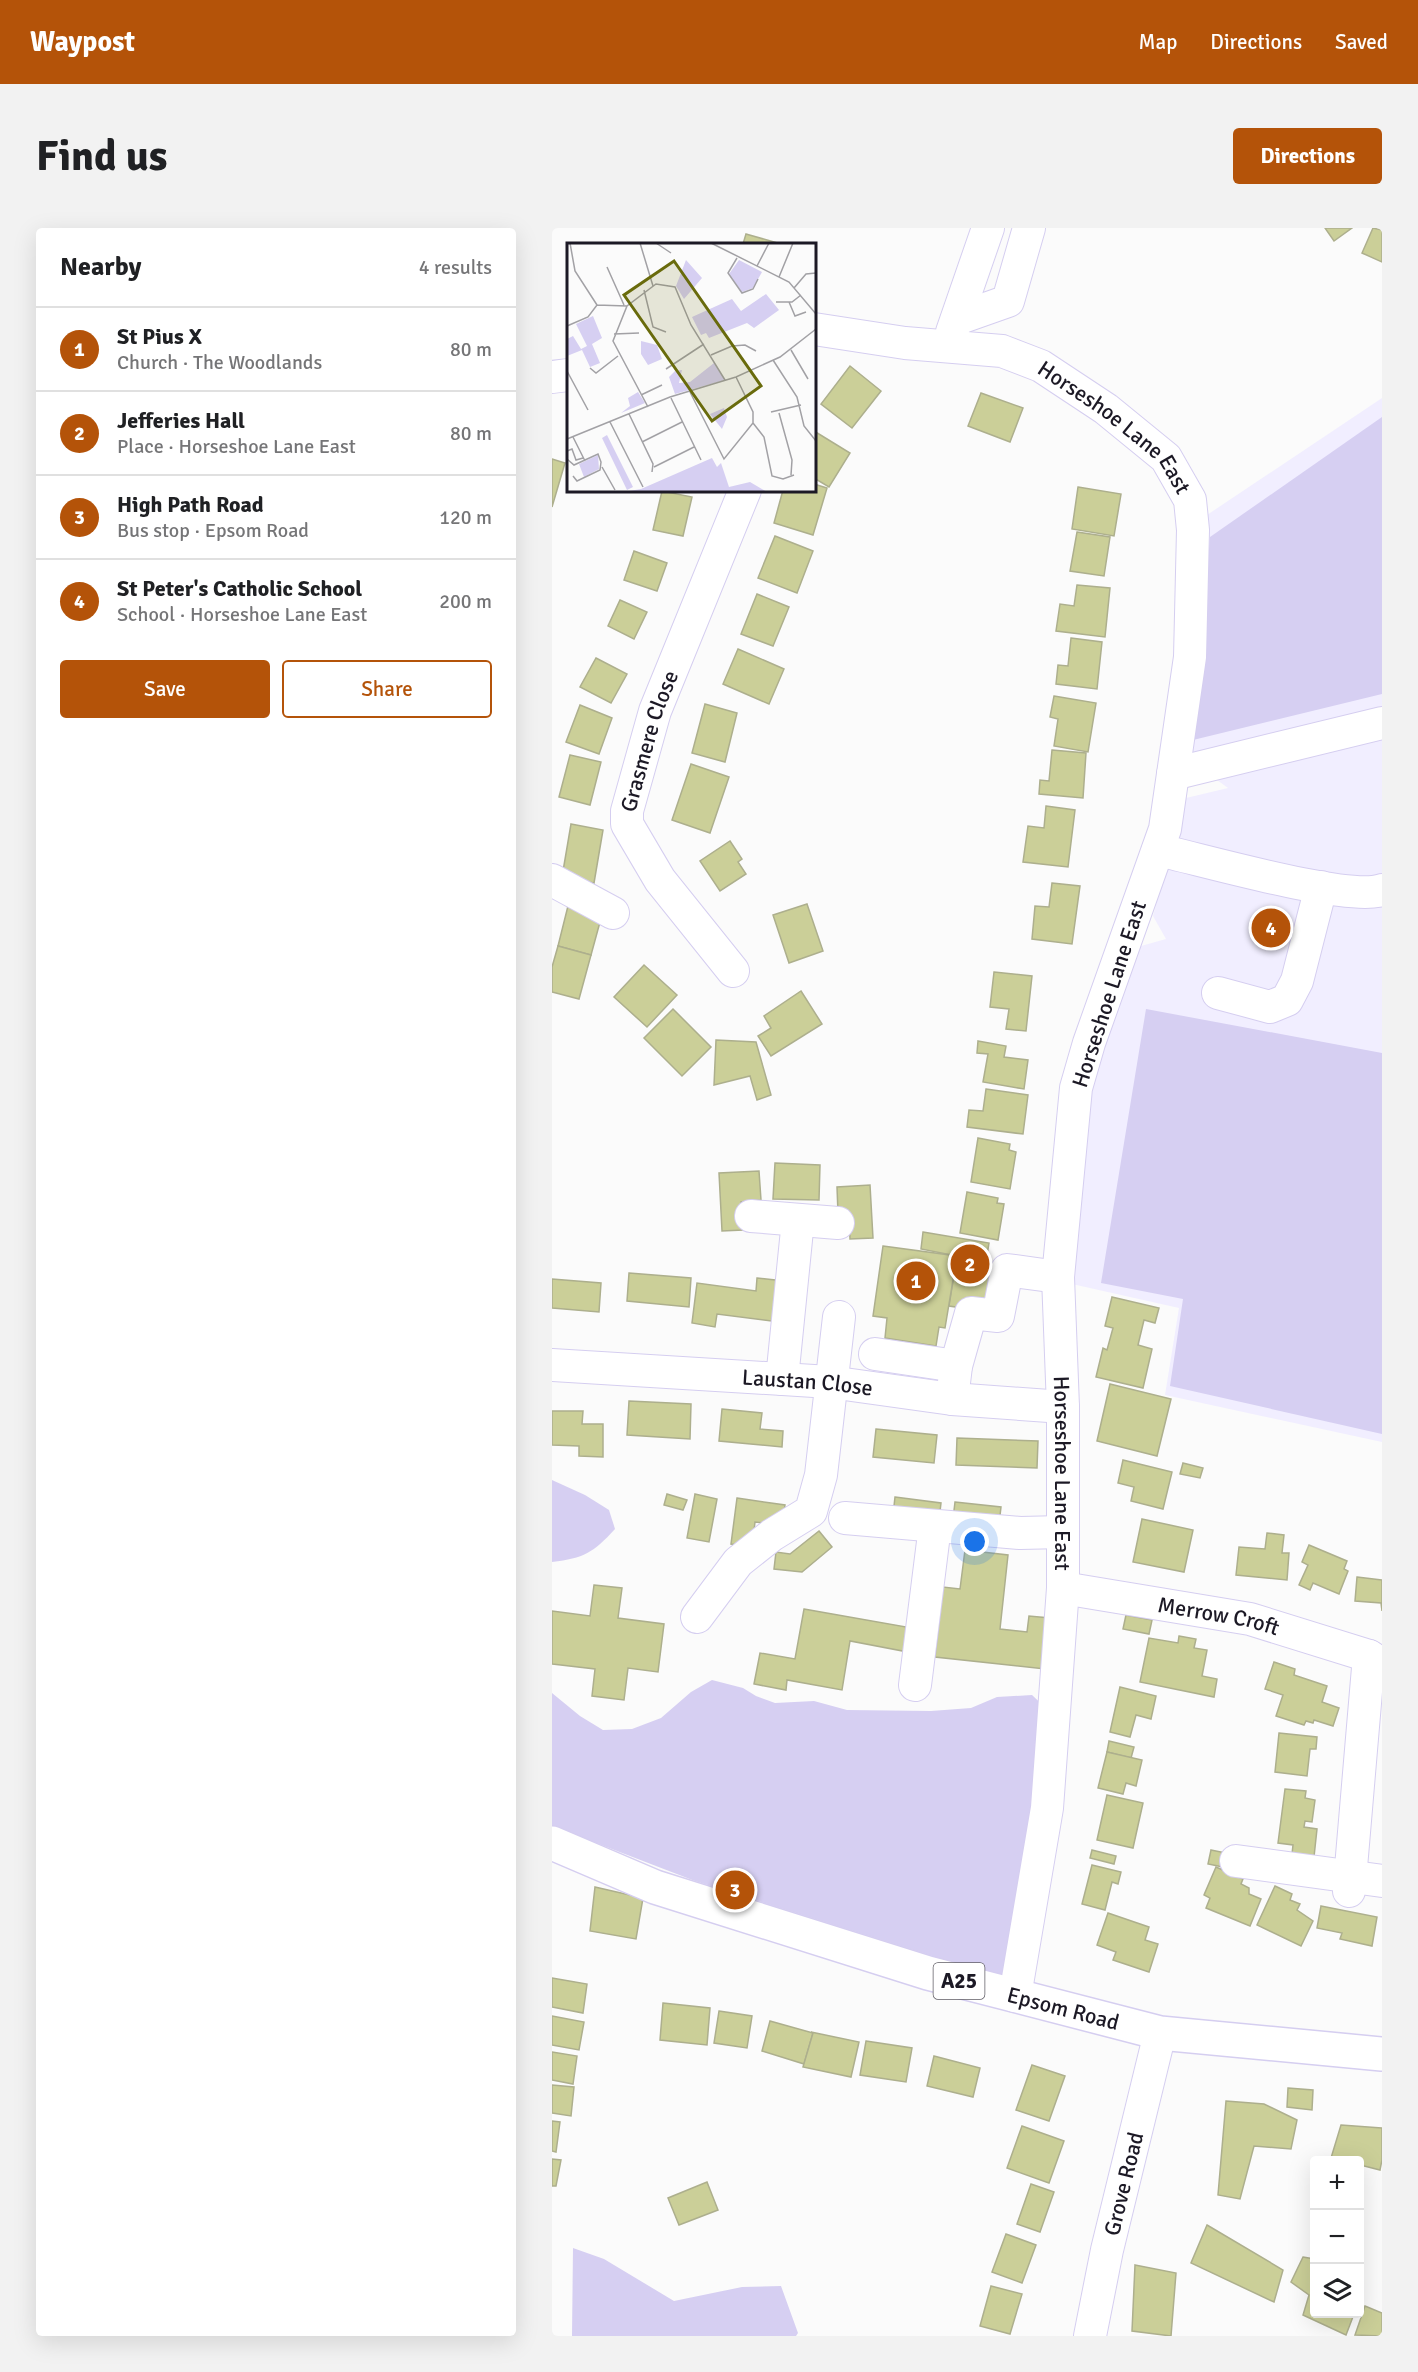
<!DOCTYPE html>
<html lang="en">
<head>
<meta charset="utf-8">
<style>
  :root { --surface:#fff; --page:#f2f2f2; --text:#202124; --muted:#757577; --line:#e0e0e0; --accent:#b45309 }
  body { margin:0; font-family:Signika,sans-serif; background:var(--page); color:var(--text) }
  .controls { position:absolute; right:18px; bottom:18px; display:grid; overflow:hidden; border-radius:6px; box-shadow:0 6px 24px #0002 }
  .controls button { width:54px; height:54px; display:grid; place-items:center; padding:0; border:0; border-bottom:2px solid var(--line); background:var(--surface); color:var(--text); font:30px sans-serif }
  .you { position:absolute; left:423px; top:1314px; width:21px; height:21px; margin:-15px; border:4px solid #fff; border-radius:50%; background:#1a73e8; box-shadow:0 0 0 9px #1a73e833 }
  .badge { display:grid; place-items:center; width:39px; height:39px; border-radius:50%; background:var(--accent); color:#fff; font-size:20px; font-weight:700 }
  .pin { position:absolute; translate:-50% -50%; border:3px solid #fff; box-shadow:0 2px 6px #0006 }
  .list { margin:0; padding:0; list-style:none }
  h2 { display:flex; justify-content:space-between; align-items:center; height:78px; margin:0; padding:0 24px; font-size:26px }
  h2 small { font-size:20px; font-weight:400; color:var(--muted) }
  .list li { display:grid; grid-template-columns:39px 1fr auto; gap:18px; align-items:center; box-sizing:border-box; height:84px; padding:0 24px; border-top:2px solid var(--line) }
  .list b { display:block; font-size:22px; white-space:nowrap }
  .list p { margin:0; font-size:20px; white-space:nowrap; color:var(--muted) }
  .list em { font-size:20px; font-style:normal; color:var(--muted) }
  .actions { display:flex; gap:12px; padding:18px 24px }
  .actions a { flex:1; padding:14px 0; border:2px solid var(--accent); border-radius:6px; text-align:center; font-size:21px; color:var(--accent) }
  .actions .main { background:var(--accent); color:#fff }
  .icon { flex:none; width:33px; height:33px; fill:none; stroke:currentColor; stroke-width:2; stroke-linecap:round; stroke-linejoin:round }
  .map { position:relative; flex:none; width:830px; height:2108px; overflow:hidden; border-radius:6px }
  header { display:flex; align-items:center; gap:36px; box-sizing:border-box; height:84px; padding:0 30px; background:var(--accent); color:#fff }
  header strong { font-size:28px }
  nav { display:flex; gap:33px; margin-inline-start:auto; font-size:21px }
  .intro { display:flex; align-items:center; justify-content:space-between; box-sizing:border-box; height:144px; padding:0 36px }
  h1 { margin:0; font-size:42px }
  .button { padding:15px 27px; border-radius:6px; background:var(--accent); color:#fff; font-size:21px; font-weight:700 }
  main { display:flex; gap:36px; padding:0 36px }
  aside { flex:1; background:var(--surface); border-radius:6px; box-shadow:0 6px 24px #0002 }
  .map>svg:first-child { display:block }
  .built { fill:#f1eeff }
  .green { fill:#d6cff2 }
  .building { fill:#cbcf98; stroke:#adaf8d; stroke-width:1.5 }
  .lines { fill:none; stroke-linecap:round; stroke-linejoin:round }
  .minor-casing { stroke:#d5cef0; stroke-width:34 }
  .major-casing { stroke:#d5cef0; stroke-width:36 }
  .minor { stroke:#fff; stroke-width:32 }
  .major { stroke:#fff; stroke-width:33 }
  .labels { text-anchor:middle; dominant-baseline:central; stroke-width:4.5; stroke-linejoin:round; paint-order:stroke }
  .shield { fill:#fff; stroke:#605e66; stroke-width:1.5 }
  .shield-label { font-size:21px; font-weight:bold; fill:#1c1925 }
  .street-label { font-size:22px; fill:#1c1925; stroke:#fff }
  .inset-road { fill:none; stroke:#a2a1a5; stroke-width:1.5 }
  .view { fill:#696b0c; fill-opacity:0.15; stroke:#696b0c; stroke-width:3 }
  .inset-edge { fill:none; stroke:#1c1925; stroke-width:3 }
</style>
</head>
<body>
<header>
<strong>Waypost</strong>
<nav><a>Map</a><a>Directions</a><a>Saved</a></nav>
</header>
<div class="intro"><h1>Find us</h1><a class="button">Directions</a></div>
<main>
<aside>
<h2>Nearby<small>4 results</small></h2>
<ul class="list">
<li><span class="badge">1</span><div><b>St Pius X</b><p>Church · The Woodlands</p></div><em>80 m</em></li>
<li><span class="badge">2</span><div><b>Jefferies Hall</b><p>Place · Horseshoe Lane East</p></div><em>80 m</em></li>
<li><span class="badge">3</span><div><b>High Path Road</b><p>Bus stop · Epsom Road</p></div><em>120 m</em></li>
<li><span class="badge">4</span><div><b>St Peter's Catholic School</b><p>School · Horseshoe Lane East</p></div><em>200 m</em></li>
</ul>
<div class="actions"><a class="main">Save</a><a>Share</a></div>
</aside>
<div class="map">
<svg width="830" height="2108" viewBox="0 0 830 2108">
  <rect width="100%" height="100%" fill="#fbfbfb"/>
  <polygon class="built" points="830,170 830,1214 613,1167 627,1080 520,1056 522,987 545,820 589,718 614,711 601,688 634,570 676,560 639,533 652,289"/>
  <g class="green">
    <polygon points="830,189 830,466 641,512 658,309"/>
    <polygon points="594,781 830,825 830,1206 618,1158 631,1071 549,1055"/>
    <path d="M 0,1252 L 33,1267 L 57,1282 L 63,1301 C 41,1325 32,1330 0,1334 Z"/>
    <polygon points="160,1452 191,1460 204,1468 223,1475 262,1473 295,1482 379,1483 419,1480 445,1469 480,1467 502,1488 466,1755 143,1653 0,1598 0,1465 28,1488 51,1502 80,1501 109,1490 139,1464"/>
    <polygon points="21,2020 52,2031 122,2073 190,2059 229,2058 246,2105 244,2108 20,2108"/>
  </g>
  <g class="building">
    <polygon points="773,0 800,0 782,13"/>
    <polygon points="821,0 830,2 830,34 810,25"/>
    <polygon points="194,6 229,16 191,16"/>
    <polygon points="298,138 329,163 300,200 269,176"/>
    <polygon points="429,165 471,180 458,214 416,198"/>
    <polygon points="262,203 298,225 277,259 262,250"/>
    <polygon points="0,231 13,235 0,279"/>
    <polygon points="262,256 275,260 261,307 222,295 231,262 262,262"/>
    <polygon points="526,259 569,266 562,308 520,301"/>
    <polygon points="110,263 140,269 131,308 101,302"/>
    <polygon points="525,304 558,309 552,348 518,343"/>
    <polygon points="223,308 261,323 245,365 206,350"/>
    <polygon points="82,323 115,335 105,363 72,352"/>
    <polygon points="525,357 558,360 553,409 504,403 508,376 522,378"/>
    <polygon points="205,366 237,379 221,418 189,406"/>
    <polygon points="68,372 95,384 82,411 56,398"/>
    <polygon points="519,410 550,414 545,461 504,456 506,437 516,438"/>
    <polygon points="186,421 232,441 217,476 171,456"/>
    <polygon points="44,430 75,446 59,475 28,459"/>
    <polygon points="502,468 544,475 536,524 502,518 506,491 498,489"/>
    <polygon points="153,476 185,485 173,534 140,525"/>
    <polygon points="28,477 60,490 47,526 14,514"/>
    <polygon points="500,522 534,525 531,570 487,566 488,552 497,553"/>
    <polygon points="18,527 49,534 38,577 7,569"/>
    <polygon points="139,536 177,549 158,605 120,592"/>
    <polygon points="494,578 523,582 516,639 471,634 476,598 492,600"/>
    <polygon points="19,596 51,602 42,655 10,649"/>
    <polygon points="178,613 190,631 186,634 194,646 168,663 148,633"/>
    <polygon points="500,655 528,658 520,716 480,711 483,678 497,679"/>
    <polygon points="17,674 51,683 39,727 6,718"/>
    <polygon points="255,676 271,723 237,735 221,687"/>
    <polygon points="6,718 39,727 27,771 0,764 0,739"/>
    <polygon points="92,737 125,767 95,799 62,769"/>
    <polygon points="442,744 480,748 474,803 454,801 457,781 438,779"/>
    <polygon points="249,763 270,796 219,828 206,808 219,800 212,788"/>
    <polygon points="121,781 159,819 130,848 92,810"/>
    <polygon points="164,812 204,814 219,867 205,872 198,848 162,857"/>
    <polygon points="426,813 454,818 452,829 476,832 472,861 431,854 436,826 425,825"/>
    <polygon points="434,861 476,867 471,906 415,899 417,882 431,883"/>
    <polygon points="426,910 458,916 457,922 464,924 458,961 419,954"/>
    <polygon points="223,935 268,937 267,972 221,971"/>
    <polygon points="207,943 209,972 189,974 191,1002 170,1003 167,945"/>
    <polygon points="318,957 321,1010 298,1011 297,984 286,985 285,959"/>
    <polygon points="415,964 446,970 445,975 452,976 446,1012 408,1005"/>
    <polygon points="371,1004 437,1015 432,1045 444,1047 438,1084 397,1078 405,1028 369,1021"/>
    <polygon points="331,1018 405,1028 393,1100 387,1099 384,1118 333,1110 335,1090 321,1088"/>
    <polygon points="77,1045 139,1050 137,1079 75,1073"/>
    <polygon points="205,1050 232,1053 227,1094 165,1086 163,1099 140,1095 145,1055 204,1063"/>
    <polygon points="0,1051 49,1055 47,1084 0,1080"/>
    <polygon points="560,1069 607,1080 603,1095 592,1092 586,1117 600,1121 591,1160 544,1149 551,1120 555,1122 561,1100 553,1098"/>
    <polygon points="558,1156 619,1171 605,1228 545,1213"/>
    <polygon points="77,1173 139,1176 138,1211 75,1207"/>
    <polygon points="170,1181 210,1185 208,1201 231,1203 230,1219 167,1213"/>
    <polygon points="0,1183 31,1183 30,1196 51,1196 51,1229 27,1228 27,1218 0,1217"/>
    <polygon points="324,1201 385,1207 382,1235 321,1229"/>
    <polygon points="405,1210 486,1213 485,1240 404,1237"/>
    <polygon points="571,1232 620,1244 611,1281 579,1273 582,1259 566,1255"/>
    <polygon points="631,1235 651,1240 648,1250 628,1246"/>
    <polygon points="115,1266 135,1272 131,1282 112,1277"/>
    <polygon points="143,1266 165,1271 157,1314 135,1310"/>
    <polygon points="343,1269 389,1275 387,1292 341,1287"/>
    <polygon points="185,1270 233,1277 230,1297 203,1294 200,1319 179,1316"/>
    <polygon points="403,1274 449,1279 447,1296 401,1291"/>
    <polygon points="590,1291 641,1302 632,1344 581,1334"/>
    <polygon points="267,1303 280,1319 250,1344 222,1341 224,1324 238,1326"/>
    <polygon points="715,1305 732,1307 730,1325 737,1325 735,1352 684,1347 687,1319 713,1321"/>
    <polygon points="757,1317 795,1333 792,1341 796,1343 787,1366 761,1355 758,1362 747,1357 756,1337 750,1334"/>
    <polygon points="413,1322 456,1327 448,1401 475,1404 477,1388 498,1390 493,1441 383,1429 391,1359 408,1361"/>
    <polygon points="805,1349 830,1352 830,1383 829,1375 803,1373"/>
    <polygon points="42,1357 70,1360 66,1390 112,1396 106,1444 76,1440 72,1472 40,1468 43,1441 0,1436 0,1383 38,1388"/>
    <polygon points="252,1381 360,1400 356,1424 298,1413 290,1462 235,1452 234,1462 202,1456 208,1425 243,1431"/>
    <polygon points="574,1387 600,1392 597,1406 571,1401"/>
    <polygon points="627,1408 644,1411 642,1420 655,1422 650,1448 665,1451 662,1469 588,1454 597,1410 626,1415"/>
    <polygon points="722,1434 743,1441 742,1447 775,1458 770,1474 787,1480 781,1498 762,1492 761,1495 754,1493 752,1497 724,1488 731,1467 713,1461"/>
    <polygon points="568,1459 604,1468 599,1491 584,1487 578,1509 558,1504"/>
    <polygon points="727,1505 765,1509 764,1521 758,1521 755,1548 723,1544"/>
    <polygon points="557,1513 582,1519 579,1530 555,1524"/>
    <polygon points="555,1524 590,1532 584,1558 574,1555 571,1566 546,1560"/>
    <polygon points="733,1561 754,1563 753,1570 763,1572 760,1594 753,1593 752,1599 765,1601 762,1629 740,1626 741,1617 726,1615"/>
    <polygon points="555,1567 591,1575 581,1620 545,1612"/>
    <polygon points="540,1622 564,1628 562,1636 538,1630"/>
    <polygon points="659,1622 679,1626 676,1640 656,1636"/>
    <polygon points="540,1637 569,1644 566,1656 560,1654 553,1682 530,1676"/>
    <polygon points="664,1639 691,1651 689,1656 697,1660 697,1666 709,1671 698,1698 654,1680 658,1670 652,1667"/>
    <polygon points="723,1658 740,1666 738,1672 748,1676 745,1682 761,1693 749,1718 705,1697"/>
    <polygon points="43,1659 91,1670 84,1711 38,1703"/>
    <polygon points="769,1678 825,1689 820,1718 788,1711 790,1705 765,1700"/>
    <polygon points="556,1685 597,1699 593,1712 606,1716 597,1744 561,1732 564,1724 545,1717"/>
    <polygon points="0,1750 35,1756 31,1785 0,1779"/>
    <polygon points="111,1775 158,1780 155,1817 108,1812"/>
    <polygon points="167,1783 200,1788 195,1820 162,1815"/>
    <polygon points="0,1788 32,1794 27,1822 0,1817"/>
    <polygon points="218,1793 261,1805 252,1836 210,1823"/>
    <polygon points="259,1804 307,1814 299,1849 251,1839 261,1805"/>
    <polygon points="314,1813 360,1820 354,1854 308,1847"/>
    <polygon points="0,1824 25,1828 21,1856 0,1852"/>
    <polygon points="382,1828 428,1840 421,1869 375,1858"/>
    <polygon points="480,1837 513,1848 497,1893 464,1882"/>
    <polygon points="0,1857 22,1859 19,1888 0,1885"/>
    <polygon points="736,1860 761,1862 760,1882 735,1879"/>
    <polygon points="674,1873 712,1876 745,1892 739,1921 702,1918 688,1971 666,1967"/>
    <polygon points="0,1893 8,1894 4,1924 0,1923"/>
    <polygon points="789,1897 830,1900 830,1932 828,1942 808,1937 808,1932 779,1930"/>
    <polygon points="470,1898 512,1913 497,1955 455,1940"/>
    <polygon points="0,1931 9,1932 4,1958 0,1958"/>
    <polygon points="155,1954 166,1982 127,1997 116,1970"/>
    <polygon points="479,1956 502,1964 488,2004 465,1996"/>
    <polygon points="655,1997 731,2042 722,2074 639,2035"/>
    <polygon points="454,2006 484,2017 470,2055 440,2044"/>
    <polygon points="751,2029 762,2031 762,2086 802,2086 794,2107 751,2087 757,2067 739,2054"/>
    <polygon points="583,2037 624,2045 619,2108 580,2103"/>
    <polygon points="439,2058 470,2066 458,2106 428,2098"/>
    <polygon points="813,2078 830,2085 830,2108 803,2107"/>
  </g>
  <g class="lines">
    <g class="minor-casing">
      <g id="minor">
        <polyline points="405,91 456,73 477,0"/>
        <path id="s1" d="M 262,101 L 353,115 L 450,123 L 489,138 L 554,181 L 614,230 L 638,272 L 641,302 L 638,429 L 613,601 L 537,815 L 524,860 L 506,1049 L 511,1179 L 511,1360 L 495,1580 L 463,1768"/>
        <polyline points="400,104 436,0"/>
        <polyline points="0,149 16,147"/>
        <polyline points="621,546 830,495"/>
        <path d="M 606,622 C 648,631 796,674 830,662"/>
        <polyline points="0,652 61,685"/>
        <path id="s2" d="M 181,743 L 108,652 L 75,596 L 75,583 L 103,483 L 193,262"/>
        <polyline points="666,765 718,779 735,772 745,753 769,659"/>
        <polyline points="199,988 286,995"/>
        <polyline points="323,1126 404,1138"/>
        <path id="s3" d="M 0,1137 L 278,1154 L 400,1171 L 511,1179"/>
        <polyline points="230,1151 246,992"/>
        <polyline points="400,1171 404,1138 419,1085 446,1088 455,1042 506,1049"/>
        <polyline points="293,1290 468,1305 511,1304"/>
        <path id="s4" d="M 511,1360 L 698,1391 L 817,1428 L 830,1436"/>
        <polyline points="145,1389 186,1334 220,1307 259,1283 269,1247 287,1089"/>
        <polyline points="363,1457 383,1298"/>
        <polyline points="684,1633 830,1653"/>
        <polyline points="797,1663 817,1428"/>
        <path id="s5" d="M 538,2108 L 555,2022 L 608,1805"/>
      </g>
    </g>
    <g class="major-casing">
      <g id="major">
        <path id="s6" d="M 0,1615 L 103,1659 L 376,1745 L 608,1805 L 830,1826"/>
      </g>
    </g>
    <use href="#minor" class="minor"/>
    <use href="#major" class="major"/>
  </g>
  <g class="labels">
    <rect class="shield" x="381.5" y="1735" width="51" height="36" rx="4.5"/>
    <g class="shield-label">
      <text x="407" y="1753">A25</text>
    </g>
    <g class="street-label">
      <text stroke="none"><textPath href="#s1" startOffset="328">Horseshoe Lane East</textPath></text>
      <text stroke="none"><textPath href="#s2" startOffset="268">Grasmere Close</textPath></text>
      <text transform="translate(557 766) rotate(-72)">Horseshoe Lane East</text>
      <text stroke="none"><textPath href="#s3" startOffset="256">Laustan Close</textPath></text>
      <text stroke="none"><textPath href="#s1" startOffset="1426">Horseshoe Lane East</textPath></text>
      <text stroke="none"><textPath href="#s4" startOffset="158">Merrow Croft</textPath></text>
      <text stroke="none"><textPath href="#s6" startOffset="538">Epsom Road</textPath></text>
      <text stroke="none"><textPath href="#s5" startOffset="156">Grove Road</textPath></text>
    </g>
  </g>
  <g transform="translate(15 15)">
    <rect width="249" height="249" fill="#fbfbfb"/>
    <path d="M 119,17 L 135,35 L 117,56 L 109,43 ZM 172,17 L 195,29 L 186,45 L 175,49 L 162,31 ZM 199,51 L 212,67 L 187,85 L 180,80 L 142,95 L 139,90 L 134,92 L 125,74 L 165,56 L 174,68 ZM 26,73 L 35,95 L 25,101 L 33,120 L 23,124 L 15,107 L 0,113 L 0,96 L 6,93 L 14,106 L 20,103 L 9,81 ZM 74,98 L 90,102 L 95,116 L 81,122 L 74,111 ZM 147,120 L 158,137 L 108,151 L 102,134 L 108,128 L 115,127 L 112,140 L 123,139 ZM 71,149 L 78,160 L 54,170 L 63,163 L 61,155 ZM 157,165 L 160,174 L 155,186 L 143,171 ZM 40,192 L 66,244 L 60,247 L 35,195 ZM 31,212 L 32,226 L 17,234 L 12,221 ZM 145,215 L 150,224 L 154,220 L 162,244 L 183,239 L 200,249 L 56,249 L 74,246 Z" fill="#d6cff2"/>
    <path class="inset-road" d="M 3,0 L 8,28 L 30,62M 73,0 L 86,43M 89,0 L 104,10M 144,0 L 222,39 L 249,71M 170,15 L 161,30 L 175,50 L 186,46 L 191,36M 190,23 L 202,0M 40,24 L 57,62M 212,34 L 226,0M 227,45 L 239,31 L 249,30M 77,47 L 86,84 L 99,89M 209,59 L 225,59 L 234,52M 222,59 L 228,73 L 239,69M 0,83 L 21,74 L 30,62 L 60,63M 47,91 L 72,90M 224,107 L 241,136M 144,112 L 165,103 L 178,102 L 189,108M 206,117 L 230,154 L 237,183 L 249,198M 23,125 L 29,130 L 51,113M 99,126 L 137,101M 0,128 L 21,167M 123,149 L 157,216 L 186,180 L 186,169 L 169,134M 74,152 L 95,142M 104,155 L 134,217M 81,164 L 46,98 L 60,63 L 89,41 L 108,44 L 124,82 L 158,137M 204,169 L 234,162M 212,170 L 225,217 L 224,232M 62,171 L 86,221 L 85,229M 43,179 L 76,244M 186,180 L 197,194 L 205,233 L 216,236 L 227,232M 6,194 L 18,218M 0,196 L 103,154 L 169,134 L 213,114 L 249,86M 75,199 L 115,179M 0,208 L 5,206 L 9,217 L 16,215M 0,216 L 7,222 L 31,211 L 34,219 L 33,227 L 10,238 L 6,233M 35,224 L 48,247M 87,224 L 127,204"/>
    <path class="view" d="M 107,18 L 194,143 L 145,178 L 57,52 Z"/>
    <rect width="249" height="249" class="inset-edge"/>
  </g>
</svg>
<div class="controls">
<button>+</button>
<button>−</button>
<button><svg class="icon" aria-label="layers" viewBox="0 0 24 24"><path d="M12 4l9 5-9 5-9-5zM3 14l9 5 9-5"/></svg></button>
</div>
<div class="you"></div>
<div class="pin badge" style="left:364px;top:1053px">1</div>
<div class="pin badge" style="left:418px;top:1036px">2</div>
<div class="pin badge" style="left:183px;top:1662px">3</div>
<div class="pin badge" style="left:719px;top:700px">4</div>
</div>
</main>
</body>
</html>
